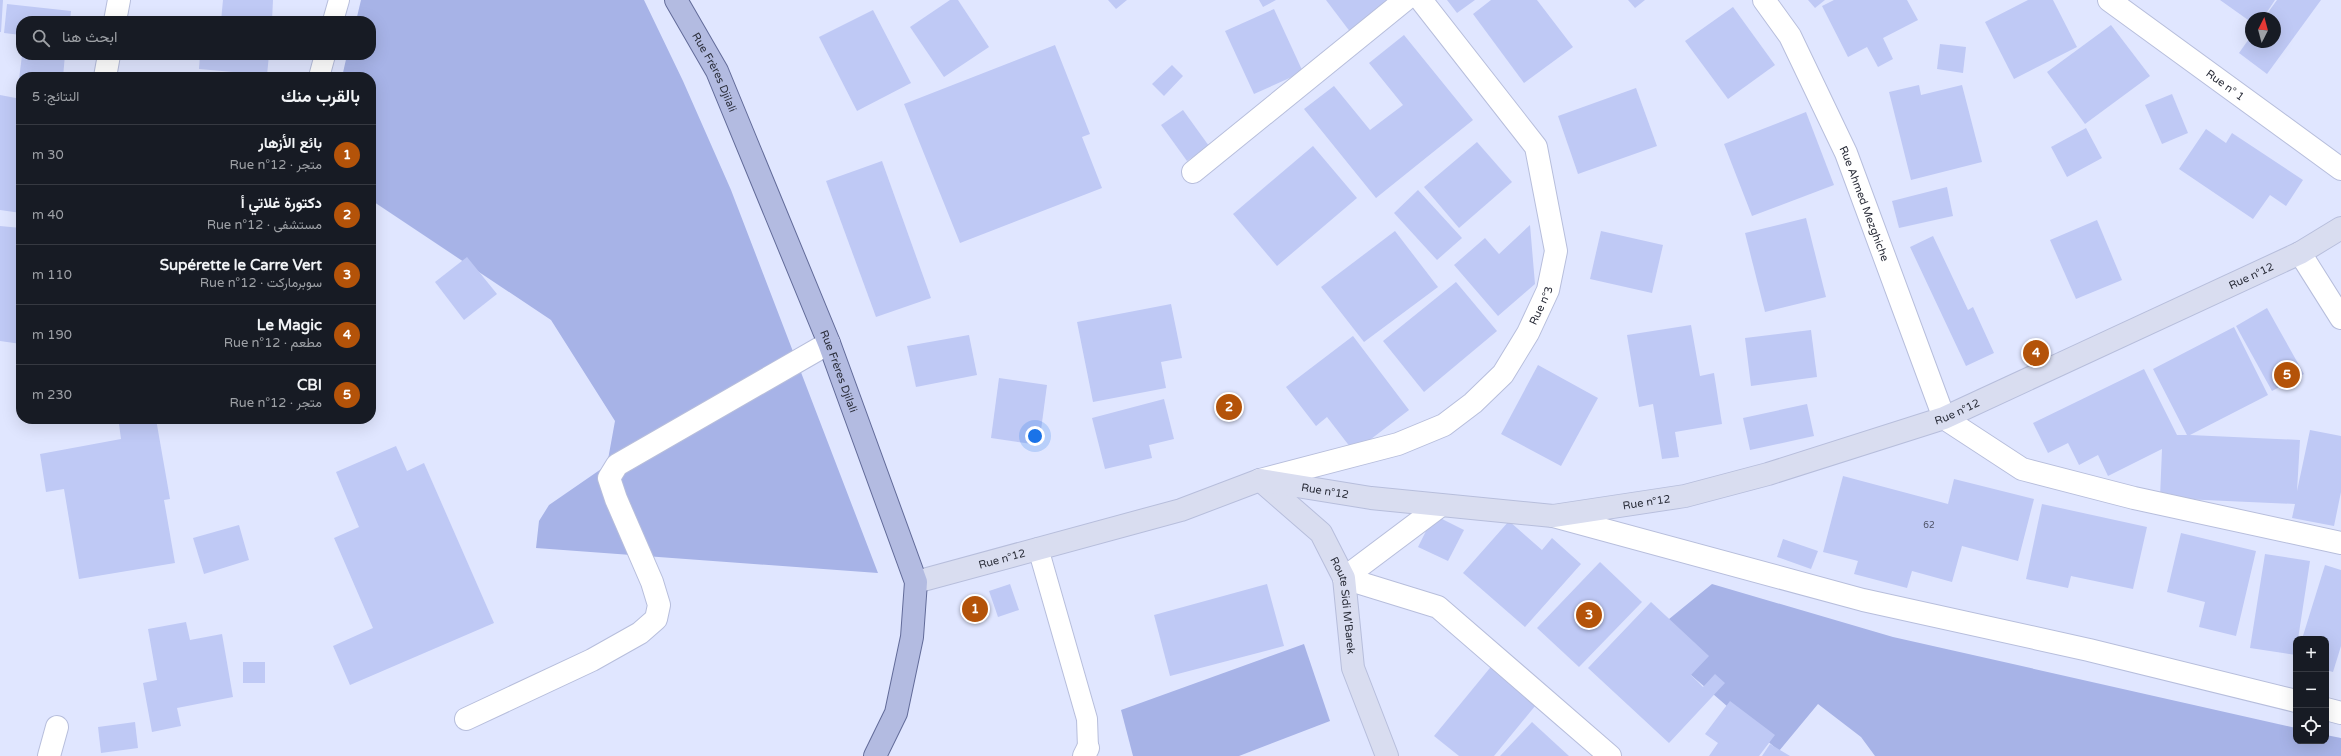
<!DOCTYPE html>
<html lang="ar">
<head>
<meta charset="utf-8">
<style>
  :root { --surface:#171b24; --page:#242831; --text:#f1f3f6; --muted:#9ea1a6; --line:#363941; --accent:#b45309 }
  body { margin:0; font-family:"Varela Round",Vazirmatn,sans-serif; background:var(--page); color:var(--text); direction:rtl }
  .controls { position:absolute; right:12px; bottom:12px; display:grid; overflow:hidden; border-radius:8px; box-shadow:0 4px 16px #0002 }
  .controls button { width:36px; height:36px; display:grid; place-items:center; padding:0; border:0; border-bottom:1px solid var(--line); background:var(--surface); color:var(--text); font:20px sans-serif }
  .compass { position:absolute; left:2245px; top:12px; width:36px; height:36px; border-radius:50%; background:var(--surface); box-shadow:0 4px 16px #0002; rotate:6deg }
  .you { position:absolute; left:1035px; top:436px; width:14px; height:14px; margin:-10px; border:3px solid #fff; border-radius:50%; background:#1a73e8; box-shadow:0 0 0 6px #1a73e833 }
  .badge { display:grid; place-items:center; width:26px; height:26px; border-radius:50%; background:var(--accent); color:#fff; font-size:13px; font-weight:700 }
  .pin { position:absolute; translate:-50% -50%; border:2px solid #fff; box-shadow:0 1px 4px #0006 }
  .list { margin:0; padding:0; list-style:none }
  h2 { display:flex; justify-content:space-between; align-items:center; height:52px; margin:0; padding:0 16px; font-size:17px }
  h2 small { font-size:13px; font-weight:400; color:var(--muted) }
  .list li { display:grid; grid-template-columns:26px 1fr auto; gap:12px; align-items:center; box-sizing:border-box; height:60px; padding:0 16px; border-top:1px solid var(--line) }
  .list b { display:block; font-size:15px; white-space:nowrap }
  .list p { margin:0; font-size:13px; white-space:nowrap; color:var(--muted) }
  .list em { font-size:13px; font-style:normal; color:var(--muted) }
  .icon { flex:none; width:22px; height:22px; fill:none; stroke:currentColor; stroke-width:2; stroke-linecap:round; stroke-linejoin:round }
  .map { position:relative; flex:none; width:2341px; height:756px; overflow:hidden; direction:ltr }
  .search { position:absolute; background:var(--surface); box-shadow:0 4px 16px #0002; left:16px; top:16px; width:360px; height:44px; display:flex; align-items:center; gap:10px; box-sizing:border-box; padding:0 14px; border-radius:16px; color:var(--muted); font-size:15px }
  .panel { position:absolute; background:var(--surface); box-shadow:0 4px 16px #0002; left:16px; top:72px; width:360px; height:352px; border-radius:16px; direction:rtl }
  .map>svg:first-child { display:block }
  .green { fill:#a7b3e7 }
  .building { fill:#bfc9f5 }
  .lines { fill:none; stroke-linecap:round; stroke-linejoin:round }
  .lane-casing { stroke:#b7bedc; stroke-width:22 }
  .street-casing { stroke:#b7bedc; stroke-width:24 }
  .secondary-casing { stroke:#b7bedc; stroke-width:24 }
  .primary-casing { stroke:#626b99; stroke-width:24 }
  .lane { stroke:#fff; stroke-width:20 }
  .street { stroke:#fff; stroke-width:22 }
  .secondary { stroke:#d9ddf0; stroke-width:22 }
  .primary { stroke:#b3bbe1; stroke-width:22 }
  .labels { text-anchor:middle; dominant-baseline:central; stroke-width:3; stroke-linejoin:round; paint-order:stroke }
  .number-label { font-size:9px; fill:#4f5468 }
  .street-label { font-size:11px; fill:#2a2d39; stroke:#e0e6ff }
</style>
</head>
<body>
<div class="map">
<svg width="2341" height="756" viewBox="0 0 2341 756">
  <rect width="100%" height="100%" fill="#e0e6ff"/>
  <g class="green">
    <polygon points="361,0 644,0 683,81 731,190 878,573 536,548 539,521 549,505 607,465 615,421 551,320 371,200 371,77 342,77 347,55 371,55 371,21 356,21"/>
    <polygon points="1712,584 1893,637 2296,728 2296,741 2326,741 2326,735 2341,738 2341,756 1875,756 1861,737 1818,704 1779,751 1647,637"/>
    <polygon points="1304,644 1330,721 1239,756 1133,756 1121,710"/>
  </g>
  <g class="building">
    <polygon points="0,0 3,0 1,32 0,32"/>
    <polygon points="223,0 273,0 272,21 221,21"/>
    <polygon points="950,0 958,0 989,47 944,77 910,27"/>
    <polygon points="1108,0 1127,0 1116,9"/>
    <polygon points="1259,0 1276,0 1263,7"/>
    <polygon points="1326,0 1387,0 1390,4 1351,33"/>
    <polygon points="1447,0 1475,0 1457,13"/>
    <polygon points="1491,0 1537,0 1573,47 1524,83 1473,14"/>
    <polygon points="1628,0 1645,0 1635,8"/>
    <polygon points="1808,0 1825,0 1815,8"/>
    <polygon points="1834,0 1907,0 1918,20 1883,38 1893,59 1878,67 1867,47 1848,57 1822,6"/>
    <polygon points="2028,0 2053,0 2077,47 2014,79 1985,22"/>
    <polygon points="2220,0 2275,0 2263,18 2251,18 2251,22"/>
    <polygon points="2277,0 2321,0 2267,74 2239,53 2251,36 2251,42 2275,42 2275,18 2264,18"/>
    <polygon points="7,4 71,11 70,21 21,21 21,35 4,33"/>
    <polygon points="1733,7 1775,65 1728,99 1685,41"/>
    <polygon points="1274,9 1303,72 1254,94 1225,31"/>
    <polygon points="873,10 911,83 857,111 819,37"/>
    <polygon points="2111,25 2150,76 2085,124 2047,72"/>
    <polygon points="1404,35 1473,120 1376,198 1304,109 1334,86 1370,130 1403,105 1369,63"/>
    <polygon points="1940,44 1966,47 1963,73 1937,69"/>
    <polygon points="1055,45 1090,134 1082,137 1102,188 960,243 904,104"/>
    <polygon points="22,55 65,55 63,77 21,77 21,97 17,96"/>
    <polygon points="200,55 269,55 267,75 199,69"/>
    <polygon points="1172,65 1183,76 1164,96 1152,84"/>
    <polygon points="1919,85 1921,95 1962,85 1982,162 1911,180 1889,92"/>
    <polygon points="1636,88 1657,146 1578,174 1558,116"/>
    <polygon points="2172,94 2188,133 2162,144 2145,105"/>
    <polygon points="0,95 21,99 21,213 0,210"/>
    <polygon points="1183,110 1209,146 1187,161 1161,125"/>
    <polygon points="1806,112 1834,185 1752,216 1724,144"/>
    <polygon points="2086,128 2102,158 2067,177 2051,147"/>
    <polygon points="2206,129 2226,143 2232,133 2303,180 2286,206 2270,195 2253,219 2179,169"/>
    <polygon points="1477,142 1512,182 1459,228 1424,187"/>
    <polygon points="1313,146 1357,198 1277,266 1233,214"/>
    <polygon points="882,161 931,298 876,317 826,181"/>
    <polygon points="1947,187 1953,216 1899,228 1892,201"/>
    <polygon points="1418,190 1462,238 1437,260 1394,213"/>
    <polygon points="1806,218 1826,297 1765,312 1745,233"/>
    <polygon points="2097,220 2122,280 2076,299 2050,240"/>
    <polygon points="1530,225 1535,284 1498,316 1454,265 1485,238 1499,254"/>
    <polygon points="0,226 21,228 21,344 0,341"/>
    <polygon points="1395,231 1438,287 1364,342 1321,287"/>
    <polygon points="1601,231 1663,245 1652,293 1590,279"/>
    <polygon points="1933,236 1968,310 1973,307 1994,353 1966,366 1910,247"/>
    <polygon points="467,257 497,294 464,320 435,282"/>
    <polygon points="1456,282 1497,331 1424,392 1383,341"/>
    <polygon points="1171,304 1182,358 1161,362 1166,388 1093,402 1077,322"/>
    <polygon points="2267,308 2304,374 2272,391 2236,326"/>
    <polygon points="1691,325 1700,376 1714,373 1722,424 1675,432 1679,457 1662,459 1653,404 1639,407 1627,335"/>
    <polygon points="2234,327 2268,395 2190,435 2300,440 2297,491 2310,430 2341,436 2341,492 2334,526 2292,518 2295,504 2160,498 2162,449 2108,476 2098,455 2079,465 2068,443 2048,453 2033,423 2144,369 2177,435 2187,435 2153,369"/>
    <polygon points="1811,330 1817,377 1751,386 1745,338"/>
    <polygon points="969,335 977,375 916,387 907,346"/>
    <polygon points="1353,336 1409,410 1354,452 1327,417 1316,426 1286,387"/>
    <polygon points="1538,365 1598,398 1561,466 1501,434"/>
    <polygon points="999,378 1047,385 1039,445 991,438"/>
    <polygon points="1164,399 1174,439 1149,445 1152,458 1105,469 1092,418"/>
    <polygon points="1807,404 1814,436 1750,450 1743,418"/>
    <polygon points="146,419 156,419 170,499 164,500 175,563 79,579 64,489 46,492 40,454 121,439 119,424"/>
    <polygon points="396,446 407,471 424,463 494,623 350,685 333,646 373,628 334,538 359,527 336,472"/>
    <polygon points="1843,476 1948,504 1954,479 2034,499 2018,561 1962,546 1952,582 1912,571 1907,588 1854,574 1858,561 1823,552"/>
    <polygon points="2042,504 2147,527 2133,589 2071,576 2068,588 2026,579"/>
    <polygon points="1434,515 1464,530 1448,561 1418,547"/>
    <polygon points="1509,521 1542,550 1552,538 1581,564 1525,627 1463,573"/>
    <polygon points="239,525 249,560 204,574 193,538"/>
    <polygon points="2181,533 2256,551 2236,636 2199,627 2205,602 2167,592"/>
    <polygon points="1783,539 1818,551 1811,569 1777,557"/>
    <polygon points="2265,554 2310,561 2298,639 2296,639 2296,655 2250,648"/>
    <polygon points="1600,562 1642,602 1579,667 1537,628"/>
    <polygon points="2325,565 2341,570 2341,646 2333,672 2326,670 2326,639 2302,639"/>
    <polygon points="1010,584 1019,610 998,617 989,591"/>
    <polygon points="1267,584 1284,646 1170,676 1154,615"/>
    <polygon points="1651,602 1709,656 1691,675 1703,687 1715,674 1725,683 1669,743 1588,668"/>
    <polygon points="186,622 190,640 222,634 233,697 177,708 181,726 152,732 143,683 157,680 148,629"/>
    <rect x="243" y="662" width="22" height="21"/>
    <polygon points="1494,663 1540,700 1494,756 1459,756 1434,736"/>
    <polygon points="1730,701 1775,735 1759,756 1709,756 1718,743 1705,734"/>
    <polygon points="135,722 138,748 101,753 98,727"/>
    <polygon points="1532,722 1569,756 1500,756"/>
    <polygon points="1770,744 1790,756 1762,756"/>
  </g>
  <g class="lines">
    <g class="lane-casing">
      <g id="lane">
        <polyline points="333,21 339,0"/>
        <polyline points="319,77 325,55"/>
        <polyline points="1038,548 1087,719 1088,748"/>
      </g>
    </g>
    <g class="street-casing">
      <g id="street">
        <path id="s1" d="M 1764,0 L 1790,36 L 1846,153 L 1944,418 L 2022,469 L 2134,498 L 2341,543"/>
        <path id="s2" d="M 2109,0 L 2341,169"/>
        <polyline points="115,21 119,0"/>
        <polyline points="105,77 109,55"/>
        <polyline points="1193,172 1405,0"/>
        <polyline points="2300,253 2341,318"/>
        <path id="s3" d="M 1260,480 L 1398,444 L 1444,425 L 1473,403 L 1503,374 L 1528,333 L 1548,290 L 1556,251 L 1536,147 L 1421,0"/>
        <polyline points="1553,516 1863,600 2089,650 2296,701"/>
        <polyline points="1344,578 1438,607 1610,756"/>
        <polyline points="1344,578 1440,506"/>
        <polyline points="2326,709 2341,713"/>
        <polyline points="466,719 592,660 640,633 656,619 659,605 652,582 616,499 609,478 617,465 829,343"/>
        <polyline points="49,756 57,727"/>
        <polyline points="1084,756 1088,748"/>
      </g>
    </g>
    <g class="secondary-casing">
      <g id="secondary">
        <path id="s4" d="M 1260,480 L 1321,533 L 1344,578 L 1353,668 L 1387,756"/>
        <path id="s5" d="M 916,582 L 1181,510 L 1260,480 L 1371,498 L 1553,516 L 1685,496 L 1768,474 L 1944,418 L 2300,253 L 2341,228"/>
      </g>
    </g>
    <g class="primary-casing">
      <g id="primary">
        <path id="s6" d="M 676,0 L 717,71 L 829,343 L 916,582 L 912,637 L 896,713 L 875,756"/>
      </g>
    </g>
    <use href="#lane" class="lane"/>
    <use href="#street" class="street"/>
    <use href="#secondary" class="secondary"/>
    <use href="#primary" class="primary"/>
  </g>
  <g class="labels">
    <g class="number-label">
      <text x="1929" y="525">62</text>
    </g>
    <g class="street-label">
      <text stroke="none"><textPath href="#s6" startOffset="82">Rue Frères Djilali</textPath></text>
      <text stroke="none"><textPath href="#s2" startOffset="144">Rue n° 1</textPath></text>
      <text stroke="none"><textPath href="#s1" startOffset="228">Rue Ahmed Mezghiche</textPath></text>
      <text stroke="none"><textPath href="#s5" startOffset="1397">Rue n°12</textPath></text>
      <text stroke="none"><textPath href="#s3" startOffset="349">Rue n°3</textPath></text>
      <text stroke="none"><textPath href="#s6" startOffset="406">Rue Frères Djilali</textPath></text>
      <text stroke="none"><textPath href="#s5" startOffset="1073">Rue n°12</textPath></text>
      <text stroke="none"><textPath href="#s5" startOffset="425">Rue n°12</textPath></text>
      <text stroke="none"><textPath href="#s5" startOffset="749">Rue n°12</textPath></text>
      <text stroke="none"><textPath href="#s5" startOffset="89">Rue n°12</textPath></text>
      <text stroke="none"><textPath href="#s4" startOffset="158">Route Sidi M'Barek</textPath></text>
    </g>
  </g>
</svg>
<div class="controls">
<button>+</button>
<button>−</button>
<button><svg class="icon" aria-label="locate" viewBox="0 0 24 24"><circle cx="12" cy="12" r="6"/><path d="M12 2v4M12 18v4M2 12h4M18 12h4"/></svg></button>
</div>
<svg class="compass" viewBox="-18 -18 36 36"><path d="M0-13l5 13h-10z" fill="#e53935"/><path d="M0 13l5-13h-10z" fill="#9ea1a6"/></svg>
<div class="you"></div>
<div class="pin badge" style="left:975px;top:609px">1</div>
<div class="pin badge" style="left:1229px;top:407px">2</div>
<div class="pin badge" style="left:1589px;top:615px">3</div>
<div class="pin badge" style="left:2036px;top:353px">4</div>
<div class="pin badge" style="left:2287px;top:375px">5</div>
<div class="search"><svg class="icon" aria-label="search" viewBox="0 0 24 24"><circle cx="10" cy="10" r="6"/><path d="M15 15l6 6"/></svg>ابحث هنا</div>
<section class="panel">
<h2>بالقرب منك<small>النتائج: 5</small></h2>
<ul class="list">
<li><span class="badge">1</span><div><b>بائع الأزهار</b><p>متجر · Rue n°12</p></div><em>30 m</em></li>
<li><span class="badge">2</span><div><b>دكتورة غلاتي أ</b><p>مستشفى · Rue n°12</p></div><em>40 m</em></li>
<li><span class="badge">3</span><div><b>Supérette le Carre Vert</b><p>سوبرماركت · Rue n°12</p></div><em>110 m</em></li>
<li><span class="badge">4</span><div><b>Le Magic</b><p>مطعم · Rue n°12</p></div><em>190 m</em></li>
<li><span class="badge">5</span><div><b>CBI</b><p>متجر · Rue n°12</p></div><em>230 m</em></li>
</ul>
</section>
</div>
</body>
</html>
